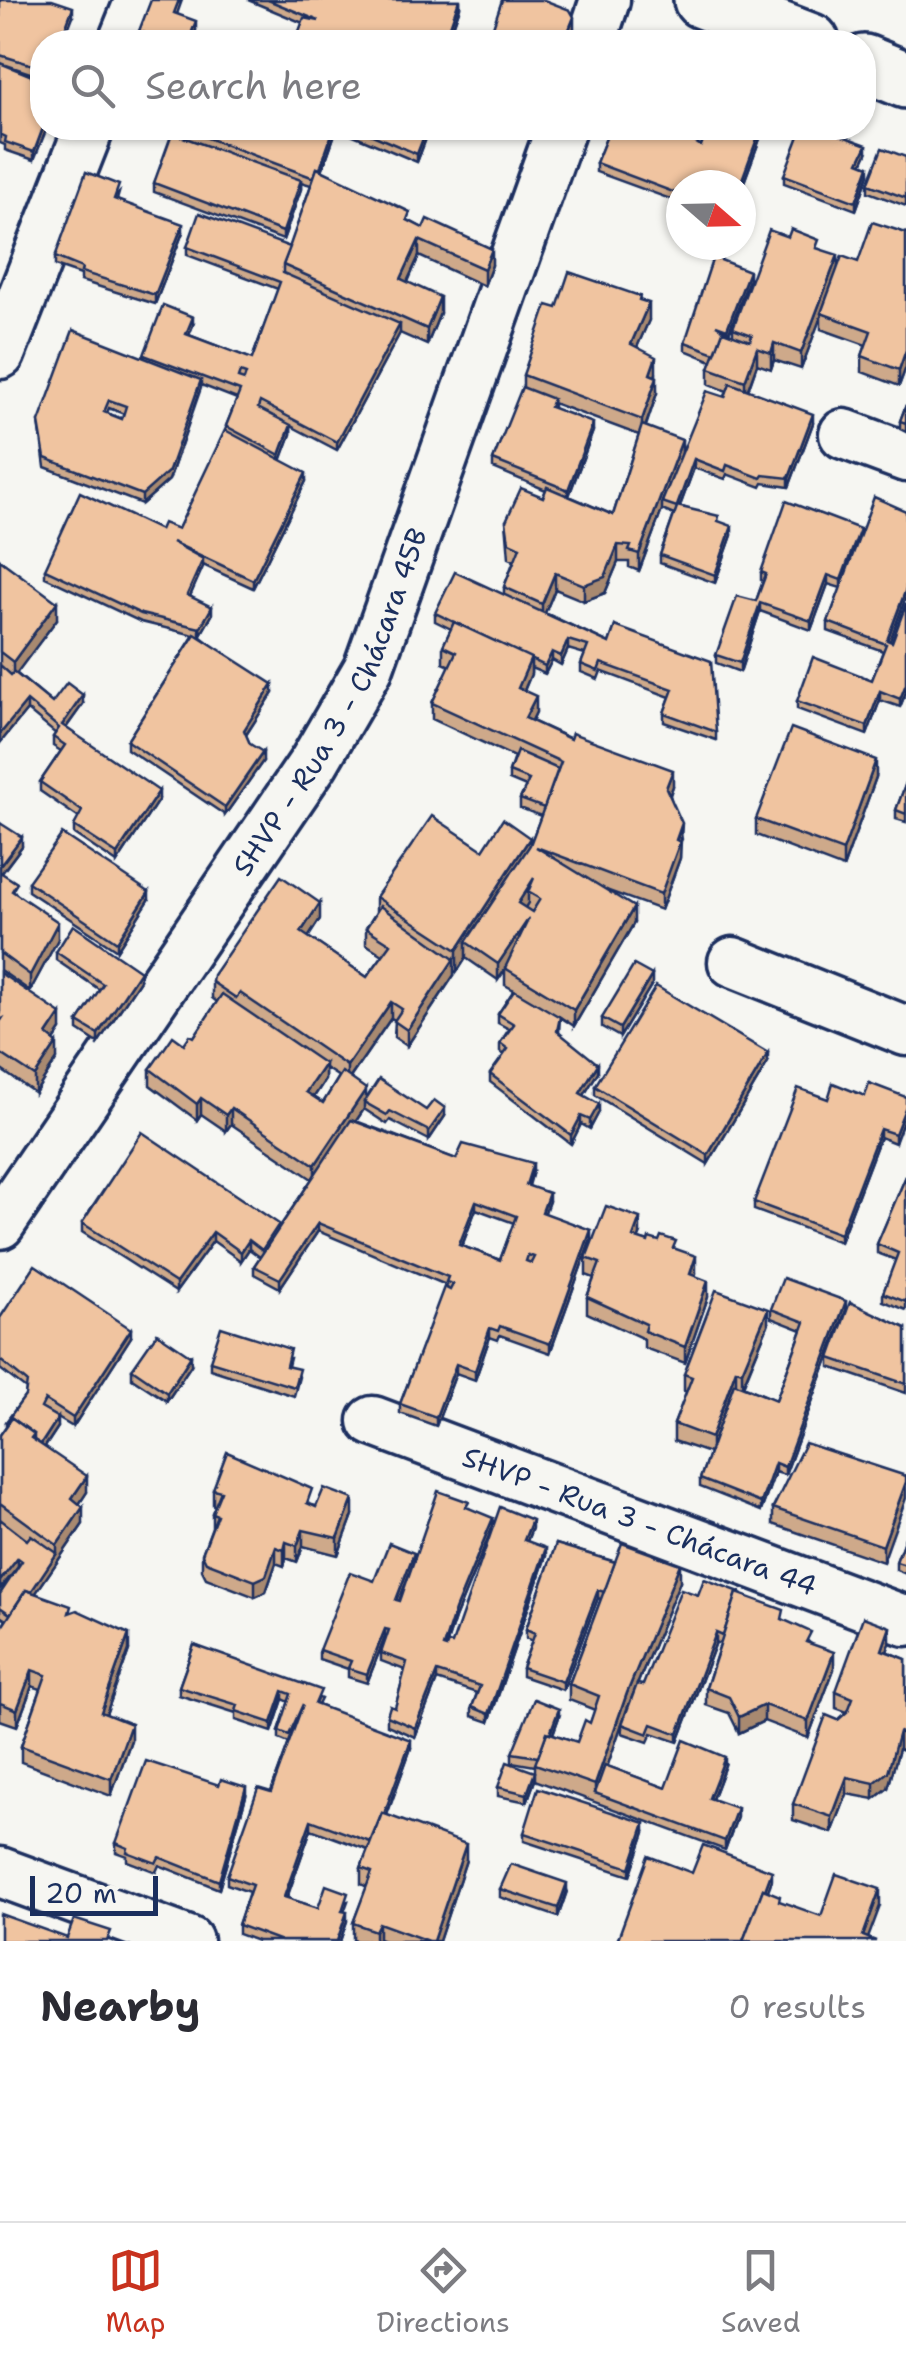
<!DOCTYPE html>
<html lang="en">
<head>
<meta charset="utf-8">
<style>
  :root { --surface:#fff; --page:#f2f2f3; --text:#2b2b33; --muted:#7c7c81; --line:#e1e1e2; --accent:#c8321e }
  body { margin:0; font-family:"Shantell Sans",sans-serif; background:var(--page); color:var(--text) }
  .compass { position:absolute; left:666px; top:170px; width:90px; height:90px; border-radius:50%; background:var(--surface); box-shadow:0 2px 8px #0004; rotate:110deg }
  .scale { position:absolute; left:30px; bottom:25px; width:128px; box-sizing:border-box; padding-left:10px; border:5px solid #1b2f5e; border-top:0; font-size:28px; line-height:35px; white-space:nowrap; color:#1b2f5e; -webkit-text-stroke:8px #f6f6f2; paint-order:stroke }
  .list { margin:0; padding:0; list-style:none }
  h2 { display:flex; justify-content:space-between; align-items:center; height:130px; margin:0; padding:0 40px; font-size:42px }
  h2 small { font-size:32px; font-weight:400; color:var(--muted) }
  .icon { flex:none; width:55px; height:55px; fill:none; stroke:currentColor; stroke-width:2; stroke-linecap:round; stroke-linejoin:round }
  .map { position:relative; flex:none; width:906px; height:1941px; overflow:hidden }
  .search { position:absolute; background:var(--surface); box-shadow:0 2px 8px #0004; left:30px; right:30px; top:30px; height:110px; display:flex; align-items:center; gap:25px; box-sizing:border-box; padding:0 35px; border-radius:40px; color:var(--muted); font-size:38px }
  .sheet { height:280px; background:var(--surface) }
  nav { display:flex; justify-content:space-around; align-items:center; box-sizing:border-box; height:140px; border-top:2px solid var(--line); background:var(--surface); font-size:28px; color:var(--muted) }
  nav a { display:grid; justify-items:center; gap:5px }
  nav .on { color:var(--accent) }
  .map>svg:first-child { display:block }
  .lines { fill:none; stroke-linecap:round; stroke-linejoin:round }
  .street-casing { stroke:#1b2f5e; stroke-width:55 }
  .secondary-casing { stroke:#1b2f5e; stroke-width:62 }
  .street { stroke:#f6f6f2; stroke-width:48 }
  .secondary { stroke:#f6f6f2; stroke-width:55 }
  .wall { fill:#cea98a; stroke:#1b2f5e; stroke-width:2.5; fill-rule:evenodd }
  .shaded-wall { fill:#a88970; stroke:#1b2f5e; stroke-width:2.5 }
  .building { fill:#f0c4a0; stroke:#1b2f5e; stroke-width:2.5; fill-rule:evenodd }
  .labels { text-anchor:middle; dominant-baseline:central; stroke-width:8; stroke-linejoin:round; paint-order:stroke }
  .street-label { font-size:28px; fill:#1b2f5e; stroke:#f6f6f2 }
</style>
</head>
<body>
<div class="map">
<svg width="906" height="1941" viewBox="0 0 906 1941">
  <rect width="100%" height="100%" fill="#f6f6f2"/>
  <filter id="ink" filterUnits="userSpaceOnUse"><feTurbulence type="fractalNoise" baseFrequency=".01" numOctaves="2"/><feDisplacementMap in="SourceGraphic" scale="20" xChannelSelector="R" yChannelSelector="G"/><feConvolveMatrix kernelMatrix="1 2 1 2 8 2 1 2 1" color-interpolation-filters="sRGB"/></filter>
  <g filter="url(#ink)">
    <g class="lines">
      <g class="street-casing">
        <g id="street">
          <polyline points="123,42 140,0"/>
          <polyline points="591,42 605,0"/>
          <polyline points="0,354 89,128"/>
          <polyline points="844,434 906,457"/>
          <polyline points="733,962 906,1031"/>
          <path id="s1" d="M 0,1224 L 314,762 L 368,669 L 561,128"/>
          <path id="s2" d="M 373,1421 L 906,1621"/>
          <polyline points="0,1872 188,1941"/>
        </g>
      </g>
      <g class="secondary-casing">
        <g id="secondary">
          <polyline points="702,0 811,42"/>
          <polyline points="864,63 906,80"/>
        </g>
      </g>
      <use href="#street" class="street"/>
      <use href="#secondary" class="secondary"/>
    </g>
    <g class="wall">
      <polygon points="0,0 73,16 42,42 42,63 40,62 36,75 9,66 39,108 34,160 5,150 5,145 0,143"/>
      <polygon points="182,0 177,14 196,30 191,42 146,42 139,40 139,31"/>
      <polygon points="248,0 460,0 460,7 453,27 456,36 454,42 295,42 303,23"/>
      <path d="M 162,128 L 430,128 L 417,162 L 337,128 L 322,171 L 410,221 L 492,265 L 484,286 L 419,256 L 408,282 L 440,313 L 427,345 L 400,333 L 337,450 L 291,426 L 291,434 L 281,460 L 306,481 L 253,588 L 203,565 L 190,596 L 212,615 L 200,636 L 273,693 L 246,735 L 250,744 L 263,761 L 225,815 L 127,749 L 127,741 L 194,635 L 141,622 L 45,577 L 45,569 L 160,530 L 178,529 L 226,431 L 226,426 L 237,399 L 201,385 L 169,480 L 142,504 L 45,467 L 39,422 L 193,325 L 189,335 L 252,359 L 278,289 L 187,255 L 187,247 L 290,247 L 311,185 L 301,182 L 301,189 L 283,240 L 154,192 L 154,183 L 176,134 ZM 109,408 L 124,414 L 122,419 L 107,413 Z"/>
      <path d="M 610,128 L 764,128 L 741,190 L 741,185 L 681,185 L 681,203 L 596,172 L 596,163 ZM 701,131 L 706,132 L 701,146 L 698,144 Z"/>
      <polygon points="867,153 862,163 869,174 856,210 784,183 784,175"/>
      <polygon points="906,157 906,206 868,192 868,184"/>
      <polygon points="119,193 117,200 183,232 155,304 81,281 81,275 55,266 55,257"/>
      <path d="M 906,233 L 906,367 L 899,386 L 862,372 L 862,356 L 866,345 L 821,329 L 821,315 L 801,369 L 774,360 L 771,369 L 757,364 L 748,390 L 813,423 L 789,487 L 763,483 L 761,487 L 727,474 L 725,479 L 694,468 L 680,506 L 719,522 L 732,535 L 715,583 L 660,563 L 660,555 L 674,515 L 662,510 L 639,571 L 629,567 L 629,562 L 618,562 L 605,593 L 584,601 L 555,589 L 545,613 L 609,643 L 615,626 L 716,732 L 716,740 L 664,722 L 664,713 L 670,697 L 601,671 L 598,679 L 581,672 L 581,664 L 585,654 L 568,649 L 561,665 L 552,660 L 545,674 L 531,668 L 531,674 L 524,691 L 536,712 L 532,721 L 673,786 L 670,795 L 682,839 L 680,843 L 680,858 L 661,910 L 606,890 L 634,923 L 574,1026 L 560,1017 L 559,1033 L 598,1072 L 584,1095 L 599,1112 L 590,1129 L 581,1124 L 571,1144 L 490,1082 L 490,1074 L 504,1055 L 500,1052 L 500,1043 L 509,1029 L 498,1023 L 498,1014 L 514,990 L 505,985 L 505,970 L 498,980 L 466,958 L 457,972 L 454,971 L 454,975 L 407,1046 L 394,1037 L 395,1020 L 391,1018 L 350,1078 L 366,1098 L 426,1110 L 445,1116 L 429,1140 L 390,1120 L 387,1124 L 364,1109 L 356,1121 L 456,1159 L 533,1171 L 529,1186 L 549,1201 L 544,1213 L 591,1239 L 550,1353 L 500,1335 L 498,1340 L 490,1337 L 475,1380 L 456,1373 L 436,1426 L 400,1413 L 400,1404 L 446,1285 L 318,1231 L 280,1288 L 254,1274 L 254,1266 L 260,1257 L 249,1249 L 241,1261 L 213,1241 L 176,1292 L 82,1232 L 82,1223 L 279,1228 L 312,1179 L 231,1124 L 226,1131 L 201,1114 L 197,1120 L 150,1085 L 150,1069 L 194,1037 L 217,1002 L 212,998 L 212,982 L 320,919 L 308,937 L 367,977 L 383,955 L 366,944 L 366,928 L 376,913 L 376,897 L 483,850 L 530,845 L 541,816 L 520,808 L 520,799 L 526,787 L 509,780 L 509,772 L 514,757 L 432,719 L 432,703 L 450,666 L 443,663 L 443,646 L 451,629 L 435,621 L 435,613 L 504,595 L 504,587 L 514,560 L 509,558 L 506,521 L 543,497 L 546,490 L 493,468 L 493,460 L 523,387 L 523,375 L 557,308 L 640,300 L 649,320 L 637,347 L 656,373 L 657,393 L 646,426 L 682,452 L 725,397 L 727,391 L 709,384 L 709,368 L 712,361 L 685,350 L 685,342 L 749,279 L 729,333 L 733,335 L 733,328 L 819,249 L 838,268 L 858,262 ZM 553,403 L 639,435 L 613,515 L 569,496 L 593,431 L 553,408 ZM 325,1068 L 339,1077 L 323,1103 L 314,1097 L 325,1080 ZM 476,1209 L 514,1223 L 500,1260 L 462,1246 Z"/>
      <polygon points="906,405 906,432 900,429 900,421"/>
      <polygon points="860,535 890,641 892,642 906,604 906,692 900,707 880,700 867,735 797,709 797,701 872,680 883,651 828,631 828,622 841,588 828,584 811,630 760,611 740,672 716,663 716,655 756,601 763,581 761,580 761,572"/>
      <polygon points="0,560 57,619 16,673 52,703 83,704 66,728 159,799 117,863 74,834 74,826 79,818 40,791 40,782 61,751 53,746 53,737 56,734 27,710 0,743"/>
      <polygon points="876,777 843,868 756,835 756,819"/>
      <polygon points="906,783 906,822 896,819 896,810"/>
      <polygon points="0,823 22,846 2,873 17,895 58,939 30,991 0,970"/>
      <polygon points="28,882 149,900 117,950 28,891"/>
      <polygon points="56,952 140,980 98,1043 78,1030 78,1022 100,990 56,960"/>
      <polygon points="0,973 61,1030 54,1040 57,1059 35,1093 0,1069"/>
      <polygon points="652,984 620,1037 602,1027 602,1018"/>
      <polygon points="768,1062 708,1164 595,1095 595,1086"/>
      <polygon points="865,1096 906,1097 895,1143 880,1137 840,1242 754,1210 754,1202 828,1099"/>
      <polygon points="906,1176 906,1310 883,1301 883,1293 896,1260 877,1253 877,1244"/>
      <polygon points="640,1235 638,1239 676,1249 696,1273 695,1276 708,1297 685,1363 644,1348 644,1339 587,1313 587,1297 594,1278 586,1275 586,1258"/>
      <polygon points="771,1309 846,1310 785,1475 775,1472 761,1511 700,1487 700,1479 709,1453 674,1441 674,1424 687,1392 684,1391 684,1374 768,1325 743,1386 776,1400 802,1330 771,1318"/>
      <polygon points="0,1318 131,1337 73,1427 44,1410 58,1427 45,1447 87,1492 79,1504 83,1524 35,1594 71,1612 129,1650 106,1714 131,1740 111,1796 21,1762 21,1746 41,1689 32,1686 17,1726 0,1720 0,1630 6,1620 0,1616 0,1594 18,1567 0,1589 0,1435 6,1426 6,1422 25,1396 26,1389 0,1369"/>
      <polygon points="906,1328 906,1393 830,1367 830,1358"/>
      <polygon points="290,1358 288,1366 299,1377 294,1396 210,1369 210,1361"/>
      <polygon points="191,1365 167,1401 132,1378 132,1369"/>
      <polygon points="906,1476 883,1562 773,1524 773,1508"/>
      <polygon points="213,1489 312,1505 353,1515 338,1555 303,1546 297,1562 286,1558 284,1566 276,1563 266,1592 255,1597 206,1578 202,1570 202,1554 212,1527 212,1513 215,1506 213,1505"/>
      <polygon points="469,1508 493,1526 455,1618 445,1648 452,1644 532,1528 527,1541 546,1556 489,1722 472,1716 472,1707 477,1693 437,1680 415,1737 387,1725 387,1716 395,1708 405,1670 381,1661 381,1653 387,1638 385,1637 367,1683 348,1677 348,1669 319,1659 319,1650 374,1581 414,1561"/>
      <polygon points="906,1535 906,1574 896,1570 896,1562"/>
      <polygon points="556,1544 680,1581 627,1709 607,1766 666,1788 725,1765 712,1799 737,1817 725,1850 535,1780 527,1802 498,1796 498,1787 535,1772 535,1766 512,1762 512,1753 559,1717 553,1734 577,1742 590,1723 595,1710 569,1700 569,1684 601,1599 598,1598 563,1690 522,1676 522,1668 532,1641 526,1638 526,1629"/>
      <polygon points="740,1594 784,1620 811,1644 834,1669 808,1738 764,1721 739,1733 729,1713 706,1705 706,1688 720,1644 716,1642 678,1742 652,1733 648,1742 622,1733 622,1724 643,1685 698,1595"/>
      <polygon points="890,1643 887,1651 906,1659 906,1752 899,1749 888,1788 874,1799 847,1794 832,1833 793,1820 793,1804 847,1712 836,1708 836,1691"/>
      <polygon points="194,1645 321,1699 318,1705 411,1748 387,1815 466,1860 439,1941 385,1941 379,1939 378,1941 357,1941 353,1940 353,1923 367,1887 361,1884 361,1868 368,1850 311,1829 287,1898 318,1908 348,1901 344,1912 347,1921 340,1941 257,1941 238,1934 238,1925 249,1892 227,1884 227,1876 271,1792 289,1743 279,1739 279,1731 289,1702 283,1699 272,1732 236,1720 236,1713 179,1695 179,1687"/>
      <polygon points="246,1796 219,1889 159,1865 156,1872 127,1861 127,1856 116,1852 116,1843"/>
      <polygon points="645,1832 630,1876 524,1841 524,1833"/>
      <polygon points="500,1889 567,1891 558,1917 500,1897"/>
    </g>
    <g class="shaded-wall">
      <polygon points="460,0 460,7 450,34 450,26"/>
      <polygon points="73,7 73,16 63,42 60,42"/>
      <polygon points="574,17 574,42 564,42"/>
      <polygon points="196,21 196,30 191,42 188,42"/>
      <polygon points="43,128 47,128 34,160 34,152"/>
      <polygon points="334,128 337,128 316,187 316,179"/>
      <polygon points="427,128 430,128 417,162 417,154"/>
      <polygon points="761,128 764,128 741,190 741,185 740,185"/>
      <polygon points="867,145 867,153 859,171 859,162"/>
      <polygon points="869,166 869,174 856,210 856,202"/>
      <polygon points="301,180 301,189 283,240 283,232"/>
      <polygon points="183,224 183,232 155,304 155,295"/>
      <polygon points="419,240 419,256 401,295 401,279"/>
      <polygon points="492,249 492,265 484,286 484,269"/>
      <polygon points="838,255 838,272 801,369 801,353"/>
      <polygon points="749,271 749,279 727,337 727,329"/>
      <polygon points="440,297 440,313 427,345 427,329"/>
      <polygon points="649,303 649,320 631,361 631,344"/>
      <polygon points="193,317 193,325 186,343 186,334"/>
      <polygon points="400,324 400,333 337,450 337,442"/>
      <polygon points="774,343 774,360 771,369 771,353"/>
      <polygon points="757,348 757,364 745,397 745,381"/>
      <polygon points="906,350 906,367 899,386 899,370"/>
      <polygon points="656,357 656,373 650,391 650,374"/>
      <polygon points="657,377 657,393 642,436 642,420"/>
      <polygon points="201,380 201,388 169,480 142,504 142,495"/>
      <polygon points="813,414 813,423 789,487 789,478"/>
      <polygon points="593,423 593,431 568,498 568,490"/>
      <polygon points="291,425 291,434 280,464 280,455"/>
      <polygon points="682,440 682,457 662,502 662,510 639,571 639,554"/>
      <polygon points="694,459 694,468 677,514 677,506"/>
      <polygon points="306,473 306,481 253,588 253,580"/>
      <polygon points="732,526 732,535 715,583 715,575"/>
      <polygon points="860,529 860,537 841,589 841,580"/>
      <polygon points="618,545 618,562 605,593 584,601 584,585"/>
      <polygon points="203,559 203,567 187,603 187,595"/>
      <polygon points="555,573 555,589 542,620 542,604"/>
      <polygon points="828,575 828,584 811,630 811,621"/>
      <polygon points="906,589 906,597 887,649 887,640"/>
      <polygon points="57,602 57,619 13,678 13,662"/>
      <polygon points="760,603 760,611 740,672 740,663"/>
      <polygon points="212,607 212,615 200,636 200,628"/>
      <polygon points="568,640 568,649 561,665 561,656"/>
      <polygon points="552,652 552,660 545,674 545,666"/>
      <polygon points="531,658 531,674 518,704 518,688"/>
      <polygon points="273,684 273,693 244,738 244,730"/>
      <polygon points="906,684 906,692 900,707 900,699"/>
      <polygon points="880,691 880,700 867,735 867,726"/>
      <polygon points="83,695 83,704 62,733 62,725"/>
      <polygon points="536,696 536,712 525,735 525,718"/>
      <polygon points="27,701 27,710 0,743 0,734"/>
      <polygon points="263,752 263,761 225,815 225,807"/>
      <polygon points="876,760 876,777 843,868 843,851"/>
      <polygon points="673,770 673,786 666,804 666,788"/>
      <polygon points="159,791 159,799 117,863 117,854"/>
      <polygon points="682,823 680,858 661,910 661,894"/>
      <polygon points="22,837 22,846 0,875 0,866"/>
      <polygon points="530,838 530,861 466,942 466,958 457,972 457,950"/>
      <polygon points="534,878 528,892 528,903 518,919 518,903"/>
      <polygon points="149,892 149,900 117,950 117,942"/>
      <polygon points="320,903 320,919 301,949 301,932"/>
      <polygon points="634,907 634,923 574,1026 574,1010"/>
      <polygon points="529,918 529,934 498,980 498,964"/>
      <polygon points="58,922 58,939 30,991 30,975"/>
      <polygon points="454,959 454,975 407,1046 407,1030"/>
      <polygon points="140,971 140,980 98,1043 98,1034"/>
      <polygon points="652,975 652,984 620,1037 620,1028"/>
      <polygon points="391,1002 391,1018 347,1082 347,1066"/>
      <polygon points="61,1014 61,1030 47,1051 47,1035"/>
      <polygon points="57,1043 57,1059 35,1093 35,1076"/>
      <polygon points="768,1053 768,1062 708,1164 708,1155"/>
      <polygon points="325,1064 325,1080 306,1109 306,1092"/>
      <polygon points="598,1064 598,1072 580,1102 580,1093"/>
      <polygon points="366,1089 366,1103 364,1102 364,1109 315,1182 315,1165"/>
      <polygon points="201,1098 201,1114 197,1120 197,1104"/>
      <polygon points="599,1104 599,1112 590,1129 590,1120"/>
      <polygon points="906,1106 906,1114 895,1143 895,1134"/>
      <polygon points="231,1108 231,1124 226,1131 226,1115"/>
      <polygon points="445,1108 445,1116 429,1140 429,1131"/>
      <polygon points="581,1116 581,1124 571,1144 571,1135"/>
      <polygon points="880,1129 880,1137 840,1242 840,1234"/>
      <polygon points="533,1163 533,1171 526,1193 526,1185"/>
      <polygon points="549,1193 549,1201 542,1221 542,1212"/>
      <polygon points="476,1201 476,1209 459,1253 459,1245"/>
      <polygon points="640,1218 640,1235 633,1253 633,1237"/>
      <polygon points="318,1223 318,1231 280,1288 280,1279"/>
      <polygon points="591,1230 591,1239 550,1353 550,1344"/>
      <polygon points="213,1232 213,1241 176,1292 176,1283"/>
      <polygon points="249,1240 249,1249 241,1261 241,1252"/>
      <polygon points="696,1256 696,1273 690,1291 690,1274"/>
      <polygon points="708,1281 708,1297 685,1363 685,1347"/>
      <polygon points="846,1301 846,1310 785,1475 785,1467"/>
      <polygon points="768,1309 768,1325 742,1387 742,1371"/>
      <polygon points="490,1328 490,1337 475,1380 475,1371"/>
      <polygon points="131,1329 131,1337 73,1427 73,1418"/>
      <polygon points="191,1356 191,1365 167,1401 167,1393"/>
      <polygon points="456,1364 456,1373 436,1426 436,1417"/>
      <polygon points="736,1369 736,1385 711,1454 711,1438"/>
      <polygon points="58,1418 58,1427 40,1454 40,1446"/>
      <polygon points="775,1463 775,1472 761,1511 761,1503"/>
      <polygon points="87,1476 87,1492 72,1515 72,1498"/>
      <polygon points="906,1482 906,1498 883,1562 883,1546"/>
      <polygon points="353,1499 353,1515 338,1555 338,1538"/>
      <polygon points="83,1507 83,1524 14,1625 14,1616 57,1553 57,1545"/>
      <polygon points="493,1518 493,1526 455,1618 443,1655 443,1647 455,1610"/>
      <polygon points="532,1520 532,1528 524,1549 524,1540"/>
      <polygon points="303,1530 303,1546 297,1562 297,1546"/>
      <polygon points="286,1542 286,1558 284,1566 284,1550"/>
      <polygon points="276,1547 276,1563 266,1592 255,1597 255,1581"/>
      <polygon points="546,1548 546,1556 489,1722 489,1714"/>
      <polygon points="414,1553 414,1561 396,1609 396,1600"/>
      <polygon points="18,1558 18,1567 0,1589 0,1581"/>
      <polygon points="680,1564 680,1581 627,1709 598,1794 595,1793 595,1785 627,1693"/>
      <polygon points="598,1590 598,1598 563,1690 563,1682"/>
      <polygon points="890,1627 890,1643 882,1666 882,1650"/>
      <polygon points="385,1629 385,1637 367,1683 367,1674"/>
      <polygon points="716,1633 716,1642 678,1742 678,1734"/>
      <polygon points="129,1634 129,1650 101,1728 101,1712"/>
      <polygon points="834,1652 834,1669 808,1738 808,1721"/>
      <polygon points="32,1670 32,1686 17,1726 17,1710"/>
      <polygon points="437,1672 437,1680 415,1737 415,1728"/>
      <polygon points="283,1691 283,1699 272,1732 272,1723"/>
      <polygon points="764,1705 764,1721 739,1733 739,1717"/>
      <polygon points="559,1709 559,1717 541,1766 541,1758"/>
      <polygon points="131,1724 131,1740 111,1796 111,1779"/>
      <polygon points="899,1732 899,1749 888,1788 874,1799 874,1783"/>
      <polygon points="411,1740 411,1748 373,1852 373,1843"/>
      <polygon points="725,1757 725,1765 709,1807 709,1798"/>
      <polygon points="535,1772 535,1780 527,1802 527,1794"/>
      <polygon points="847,1777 847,1794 832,1833 832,1817"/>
      <polygon points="246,1787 246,1796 219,1889 219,1881"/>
      <polygon points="737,1808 737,1817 725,1850 725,1841"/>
      <polygon points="311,1820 311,1829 284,1905 284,1897"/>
      <polygon points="645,1823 645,1832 630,1876 630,1868"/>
      <polygon points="466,1844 466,1860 439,1941 433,1941"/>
      <polygon points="772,1871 772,1880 749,1941 746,1941"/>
      <polygon points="567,1883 567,1891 558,1917 558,1908"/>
      <polygon points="880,1889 880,1906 867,1941 863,1936"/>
      <polygon points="347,1912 347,1921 340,1941 337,1941"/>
      <polygon points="379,1923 379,1939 378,1941 375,1941 375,1931"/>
    </g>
    <g class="building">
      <polygon points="0,0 52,0 73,7 60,42 42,42 42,54 40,54 36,66 0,55"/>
      <polygon points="151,0 179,0 174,13 196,21 188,42 168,42 139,31"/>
      <polygon points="268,0 459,0 450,26 456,28 451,42 366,42 368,38 360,35 358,41 362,42 295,42 304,18 319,21"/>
      <polygon points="502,0 544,0 570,10 574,17 564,42 488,42"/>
      <polygon points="0,63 42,80 42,89 36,107 42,109 43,128 34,152 5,142 6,137 0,134"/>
      <polygon points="181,128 334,128 320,169 317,168 314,178"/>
      <polygon points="356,128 427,128 417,154"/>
      <polygon points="610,128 700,128 696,143 701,146 706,132 714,135 713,128 761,128 740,185 681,185 681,195 596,163"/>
      <polygon points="802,128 821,128 867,145 859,162 869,166 856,202 784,175"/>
      <polygon points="172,133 301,180 283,232 154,183"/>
      <polygon points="882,148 906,157 906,198 868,184"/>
      <polygon points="317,168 410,212 407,220 423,228 427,219 492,249 484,269 419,240 401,279 440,297 427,329 283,265"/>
      <polygon points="86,172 119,185 114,199 183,224 155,295 81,272 82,268 55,257"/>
      <path d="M 199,213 L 290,247 L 283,265 L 283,273 L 400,324 L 337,442 L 260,402 L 258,408 L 291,425 L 280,455 L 226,426 L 240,391 L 144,355 L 163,305 L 193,317 L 186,334 L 252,359 L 280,282 L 187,247 ZM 240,372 L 246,374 L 244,380 L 238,378 Z"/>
      <polygon points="872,222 906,233 906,350 899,370 862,356 871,331 821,313 842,256 858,262"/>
      <polygon points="791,229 819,240 816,248 838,255 801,353 774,343 771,353 757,348 745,381 709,368 723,331 750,341 752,335 733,328 769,230 788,237"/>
      <polygon points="713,257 749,271 727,329 716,325 726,331 723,331 715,353 685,342"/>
      <polygon points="569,272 640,296 639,300 649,303 631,344 656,357 650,374 657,377 642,420 523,375 547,305 557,308"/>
      <path d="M 73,330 L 201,380 L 169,471 L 142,495 L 45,458 L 39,422 ZM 109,400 L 126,406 L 122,419 L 104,412 Z"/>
      <polygon points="730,383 813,414 789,478 763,475 761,478 727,465 725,471 694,459 677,506 719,516 718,521 732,526 715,575 660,555 677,507 662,502 707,391 725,397"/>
      <polygon points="522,387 553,399 550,407 593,423 568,490 493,460"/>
      <polygon points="906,405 906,423 900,421"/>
      <polygon points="642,425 682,440 639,554 629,551 631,546 618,545 605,577 584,585 555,573 542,604 504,587 520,547 509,542 506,521 521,488 543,497 547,487 613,515"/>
      <polygon points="225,430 306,473 253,580 172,542 203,559 187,595 212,607 200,628 141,614 45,569 80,492 160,530 163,523 178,529"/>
      <polygon points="874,497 906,511 906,589 887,640 892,642 906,604 906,684 900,699 880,691 867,726 797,701 813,657 872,680 886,644 828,622"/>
      <polygon points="786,501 860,529 841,580 828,575 811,621 760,603 740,663 716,655 737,596 756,601 766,574 761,572"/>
      <polygon points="0,560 57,602 13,662 0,652"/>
      <polygon points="455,572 609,643 615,626 711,661 716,732 664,713 673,689 601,663 598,671 581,664 588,646 568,640 561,656 552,652 545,666 435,613"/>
      <path d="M 454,622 L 531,658 L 518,688 L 536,696 L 525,718 L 570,739 L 572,733 L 673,770 L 666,788 L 682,823 L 676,840 L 680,842 L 661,894 L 536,847 L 634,907 L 574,1010 L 505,968 L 529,918 L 498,964 L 466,942 L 530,845 L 561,762 L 432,703 L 456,652 L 443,646 ZM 534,878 L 528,892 L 540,899 L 532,912 L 518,903 Z"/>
      <polygon points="195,634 273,684 244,730 250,744 263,752 225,807 127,741"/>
      <polygon points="0,665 11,675 14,672 52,703 67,683 83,695 62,725 159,791 117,854 74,826 82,811 40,782 65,745 53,737 59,728 27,701 0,734"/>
      <polygon points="791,728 876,760 843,851 756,819"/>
      <polygon points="517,751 558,769 544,808 520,799 529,780 509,772"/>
      <polygon points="906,783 906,814 896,810"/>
      <polygon points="432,816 483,850 503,819 530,838 457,950 376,897"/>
      <polygon points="0,823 22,837 0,866"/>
      <polygon points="62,834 149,892 117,942 28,882"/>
      <polygon points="0,872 17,883 12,891 58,922 30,975 0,953"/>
      <polygon points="281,876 320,903 301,932 367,977 391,944 366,928 380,906 454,959 407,1030 394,1021 402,1009 391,1002 347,1066 240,993 236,998 212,982 213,975"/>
      <polygon points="73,925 140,971 98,1034 78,1022 103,984 56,952"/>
      <polygon points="634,965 652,975 620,1028 602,1018"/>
      <polygon points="0,973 61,1014 47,1035 57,1043 35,1076 0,1053 0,1022 2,1019 0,1020"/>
      <polygon points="656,986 768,1053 708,1155 595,1086"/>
      <polygon points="514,990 560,1017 557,1031 598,1064 580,1093 599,1104 590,1120 581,1116 571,1135 490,1074 508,1049 500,1043 514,1024 498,1014"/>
      <polygon points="222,994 325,1064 306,1092 323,1103 342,1072 366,1089 315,1165 231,1108 226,1115 201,1098 197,1104 150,1069 173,1036 184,1044 190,1035 194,1037"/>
      <polygon points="379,1079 426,1110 434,1100 445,1108 429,1131 390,1111 387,1115 364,1102"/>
      <polygon points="833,1083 865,1096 869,1083 906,1097 906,1106 895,1134 880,1129 840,1234 754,1202 798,1088 828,1099"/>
      <path d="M 351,1120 L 456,1159 L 463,1144 L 533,1163 L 526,1185 L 549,1193 L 542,1212 L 591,1230 L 550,1344 L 500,1326 L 498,1331 L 490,1328 L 475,1371 L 456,1364 L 436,1417 L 400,1404 L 444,1287 L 450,1290 L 453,1284 L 446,1282 L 448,1277 L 318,1223 L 280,1279 L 254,1266 ZM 476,1201 L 516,1216 L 500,1260 L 459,1245 ZM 528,1255 L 534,1257 L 531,1263 L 526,1261 Z"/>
      <polygon points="142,1132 279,1224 262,1250 249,1240 241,1252 213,1232 176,1283 82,1223"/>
      <polygon points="906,1176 906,1302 883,1293 898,1253 877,1244"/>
      <polygon points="606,1206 640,1218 633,1237 648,1242 649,1238 659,1241 661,1236 676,1241 673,1248 696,1256 690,1274 708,1281 685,1347 644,1331 646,1324 587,1297 600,1263 586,1258"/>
      <polygon points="35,1265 131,1329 73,1418 45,1400 41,1408 58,1418 41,1444 34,1440 34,1434 12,1418 8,1423 6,1422 25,1396 27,1382 0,1360 0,1318"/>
      <polygon points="783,1278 846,1301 785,1467 775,1463 761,1503 700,1479 734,1383 776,1400 805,1322 771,1309"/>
      <polygon points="716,1290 768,1309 742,1371 736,1369 711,1438 674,1424 692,1377 684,1374"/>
      <polygon points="850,1302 906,1328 906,1384 830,1358"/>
      <polygon points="221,1327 290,1349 286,1366 299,1369 294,1387 210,1361"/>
      <polygon points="157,1333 191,1356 167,1393 132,1369"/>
      <polygon points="12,1418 34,1434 31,1438 87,1476 72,1498 83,1507 57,1545 0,1503 0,1435"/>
      <polygon points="805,1443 906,1476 906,1482 883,1546 773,1508"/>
      <polygon points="227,1452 312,1489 307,1503 316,1507 324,1488 353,1499 338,1538 303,1530 297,1546 286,1542 284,1550 276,1547 266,1576 255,1581 206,1562 202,1554 217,1515 212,1513 221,1491 213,1489"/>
      <polygon points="438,1491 469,1502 466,1507 493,1518 455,1610 443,1647 446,1648 448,1643 452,1644 500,1507 532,1520 524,1540 546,1548 489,1714 472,1707 480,1686 437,1672 415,1728 387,1716 390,1706 395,1708 407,1662 381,1653 389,1630 385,1629 367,1674 348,1668 351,1661 319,1650 350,1572 374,1581 389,1543 414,1553 396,1600 400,1601"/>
      <polygon points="0,1519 27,1540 31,1535 57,1553 31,1592 26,1590 10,1614 0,1607 0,1594 22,1561 18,1558 0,1581"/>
      <polygon points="906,1535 906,1565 896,1562"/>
      <polygon points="622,1543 680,1564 627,1693 595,1785 535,1764 547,1732 577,1742 585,1720 590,1723 599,1696 569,1684"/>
      <polygon points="556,1544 615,1562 604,1592 598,1590 563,1682 522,1668 535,1633 526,1629"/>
      <polygon points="704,1579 740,1592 739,1594 737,1593 723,1636 716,1633 678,1734 652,1724 648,1734 622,1724 637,1684 643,1685 681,1589 698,1595"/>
      <polygon points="26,1590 71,1606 69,1613 77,1610 129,1634 101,1712 131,1724 111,1779 21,1746 46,1675 32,1670 17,1710 0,1703 0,1630"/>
      <polygon points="737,1593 784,1610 782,1619 811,1632 806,1642 834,1652 808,1721 764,1705 739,1717 729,1697 706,1688"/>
      <polygon points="863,1617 890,1627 882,1650 906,1659 906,1735 899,1732 888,1772 874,1783 847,1777 832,1817 793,1804 826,1715 838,1720 848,1711 853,1698 836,1691"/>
      <polygon points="194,1645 321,1690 315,1704 411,1740 384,1814 382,1813 370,1842 311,1820 284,1897 318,1908 326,1885 348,1893 342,1911 347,1912 337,1941 281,1941 238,1925 252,1885 227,1876 258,1788 271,1792 303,1704 289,1735 279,1731 291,1694 283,1691 272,1723 236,1711 238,1705 179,1687"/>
      <polygon points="534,1699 559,1709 550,1733 547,1732 538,1757 512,1753"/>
      <polygon points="684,1740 725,1757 709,1798 737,1808 725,1841 595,1793 605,1765 666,1788"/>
      <polygon points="146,1761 219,1785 221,1779 246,1787 219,1881 159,1857 156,1863 127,1852 128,1848 116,1843"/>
      <polygon points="507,1762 535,1772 527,1794 498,1787"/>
      <polygon points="538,1788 645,1823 630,1868 524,1833"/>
      <polygon points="382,1813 466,1844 433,1941 428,1941 379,1923 375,1931 353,1923 372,1872 361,1868"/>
      <polygon points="703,1845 772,1871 765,1890 763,1889 743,1941 617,1941 648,1856 692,1873"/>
      <polygon points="511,1864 567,1883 558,1908 500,1889"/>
      <polygon points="836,1874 880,1889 863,1936 876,1941 743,1941 763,1889 780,1896 779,1901 821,1916"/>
      <polygon points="0,1914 67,1938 74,1919 111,1931 107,1941 0,1941"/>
    </g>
  </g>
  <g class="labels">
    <g class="street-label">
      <text stroke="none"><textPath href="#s1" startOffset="620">SHVP - Rua 3 - Chácara 45B</textPath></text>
      <text stroke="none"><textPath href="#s2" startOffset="285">SHVP - Rua 3 - Chácara 44</textPath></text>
    </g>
  </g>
</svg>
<svg class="compass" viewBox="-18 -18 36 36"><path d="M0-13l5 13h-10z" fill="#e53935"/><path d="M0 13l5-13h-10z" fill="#7c7c81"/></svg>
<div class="scale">20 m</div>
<div class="search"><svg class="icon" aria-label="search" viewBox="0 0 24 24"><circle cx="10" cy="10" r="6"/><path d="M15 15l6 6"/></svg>Search here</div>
</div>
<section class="sheet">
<h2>Nearby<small>0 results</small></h2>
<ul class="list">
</ul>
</section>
<nav>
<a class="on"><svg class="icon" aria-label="map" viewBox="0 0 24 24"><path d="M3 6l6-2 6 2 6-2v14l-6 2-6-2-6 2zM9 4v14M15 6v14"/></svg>Map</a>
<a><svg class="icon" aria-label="directions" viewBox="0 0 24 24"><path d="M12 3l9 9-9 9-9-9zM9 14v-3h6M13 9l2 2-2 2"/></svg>Directions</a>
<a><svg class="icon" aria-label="saved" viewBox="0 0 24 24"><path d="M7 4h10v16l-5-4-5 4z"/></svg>Saved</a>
</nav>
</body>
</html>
